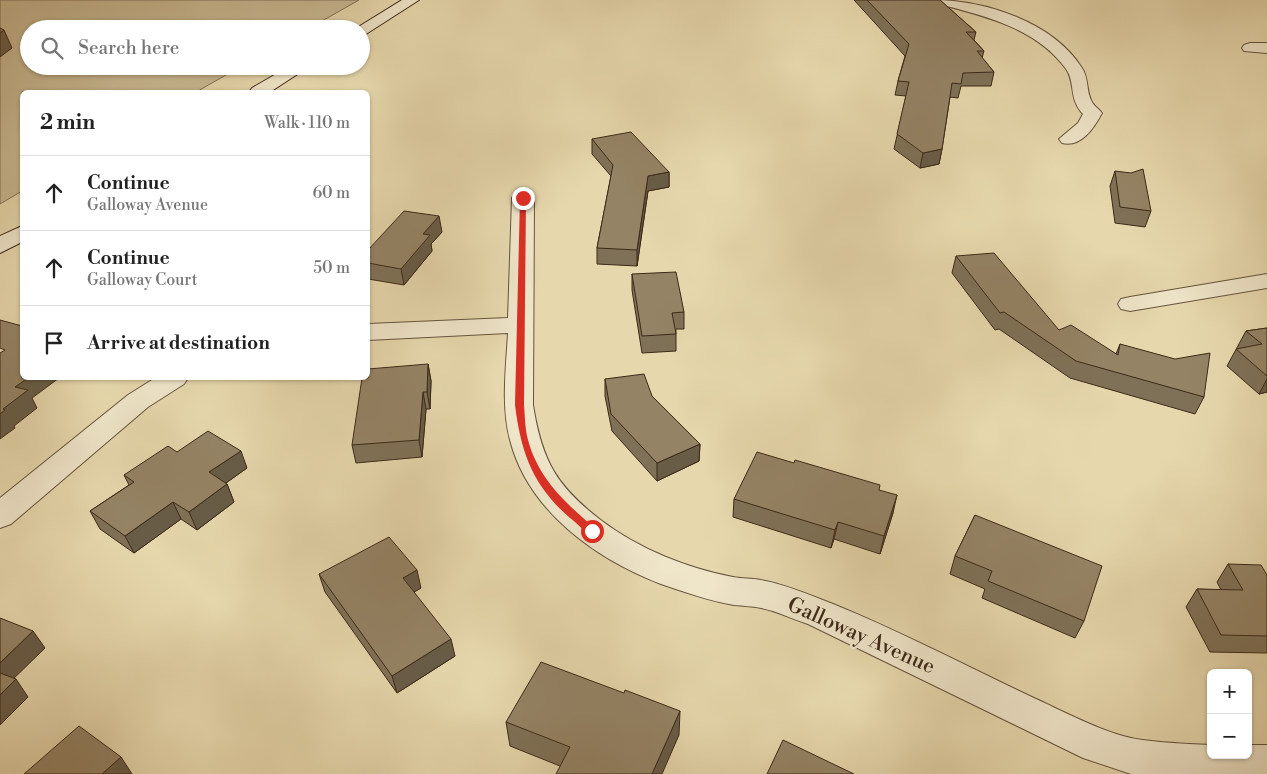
<!DOCTYPE html>
<html lang="en">
<head>
<meta charset="utf-8">
<style>
  :root { --surface:#fff; --page:#f2f2f2; --text:#222; --muted:#767676; --line:#e0e0e0 }
  body { margin:0; font-family:"Libre Bodoni",serif; background:var(--page); color:var(--text) }
  .controls { position:absolute; right:15px; bottom:15px; display:grid; overflow:hidden; border-radius:8px; box-shadow:0 1px 4px #0004 }
  .controls button { width:45px; height:45px; display:grid; place-items:center; padding:0; border:0; border-bottom:1px solid var(--line); background:var(--surface); color:var(--text); font:25px sans-serif }
  .stop { position:absolute; width:15px; height:15px; margin:-11px; border:4px solid #d93025; border-radius:50%; background:#fff }
  .stop.end { background:#d93025; border-color:#fff; box-shadow:0 1px 5px #0008 }
  .list { margin:0; padding:0; list-style:none }
  h2 { display:flex; justify-content:space-between; align-items:center; height:65px; margin:0; padding:0 20px; font-size:21px }
  h2 small { font-size:16px; font-weight:400; color:var(--muted) }
  .list li { display:grid; grid-template-columns:32px 1fr auto; gap:15px; align-items:center; box-sizing:border-box; height:75px; padding:0 20px; border-top:1px solid var(--line) }
  .list b { display:block; font-size:19px; white-space:nowrap }
  .list p { margin:0; font-size:16px; white-space:nowrap; color:var(--muted) }
  .list em { font-size:16px; font-style:normal; color:var(--muted) }
  .icon { flex:none; width:28px; height:28px; fill:none; stroke:currentColor; stroke-width:2; stroke-linecap:round; stroke-linejoin:round }
  .map { position:relative; flex:none; width:1267px; height:774px; overflow:hidden }
  .search { position:absolute; background:var(--surface); box-shadow:0 1px 4px #0004; left:20px; top:20px; width:350px; height:55px; display:flex; align-items:center; gap:12px; box-sizing:border-box; padding:0 18px; border-radius:28px; color:var(--muted); font-size:19px }
  .panel { position:absolute; background:var(--surface); box-shadow:0 1px 4px #0004; left:20px; top:90px; width:350px; height:290px; border-radius:8px }
  .map>svg:first-child { display:block }
  .green { fill:#c9b993; stroke:#827156 }
  .lines { fill:none; stroke-linecap:round; stroke-linejoin:round }
  .minor-casing { stroke:#66543d; stroke-width:2 }
  .secondary-casing { stroke:#3c2918; stroke-width:2 }
  .minor { fill:#efe5c9; fill-rule:evenodd }
  .secondary { fill:#efe5c9; fill-rule:evenodd }
  .wall { fill:#7f7157; stroke:#3c2918 }
  .shaded-wall { fill:#685c47; stroke:#3c2918 }
  .building { fill:#948365; stroke:#3c2918 }
  .route { fill:#d93025 }
  .labels { text-anchor:middle; dominant-baseline:central; stroke-width:5; stroke-linejoin:round; paint-order:stroke }
  .near-street-label { font-size:21px; fill:#3c2918; stroke:#efe5c9 }
</style>
</head>
<body>
<div class="map">
<svg width="1267" height="774" viewBox="0 0 1267 774">
  <rect width="100%" height="100%" fill="#e6d7ac"/>
  <filter id="stains"><feTurbulence type="fractalNoise" baseFrequency=".004" numOctaves="4"/><feColorMatrix values="0 0 0 0 .2 0 0 0 0 .09 0 0 0 0 .02 0 0 0 .5 -.17"/></filter>
  <radialGradient id="worn" r=".72"><stop offset=".6" stop-color="#630" stop-opacity="0"/><stop offset="1" stop-color="#630" stop-opacity=".3"/></radialGradient>
  <polygon class="green" points="0,0 359,0 308,29 29,29 29,66 242,66 196,92 22,92 22,191 0,204"/>
  <g class="lines">
    <g class="minor-casing">
      <g id="minor">
        <path d="M 933,0 C 985,0 1053,22 1082,68 C 1089,78 1086,92 1092,102 C 1094,106 1099,109 1102,113 C 1094,128 1081,148 1062,143 L 1059,139 L 1078,123 L 1083,114 C 1068,98 1076,83 1066,69 C 1036,27 981,15 935,3 Z"/>
        <polygon points="1250,43 1267,43 1267,53 1244,51 1242,48 1244,45"/>
        <path d="M 523,192 L 530,194 L 534,198 L 533,405 C 542,461 556,486 602,521 C 639,549 687,568 733,577 C 742,579 752,578 761,580 C 784,584 811,595 833,604 C 902,632 968,667 1036,699 C 1067,713 1109,736 1143,740 C 1166,743 1188,744 1211,745 L 1211,755 L 1248,755 L 1248,745 L 1267,745 L 1267,774 L 1131,774 L 1083,758 L 808,624 C 792,619 777,611 761,608 C 752,606 743,606 734,605 C 710,601 684,592 661,584 C 596,559 528,511 510,440 C 501,406 506,368 508,333 L 368,340 L 368,324 L 508,318 L 512,198 L 516,194 Z"/>
        <polygon points="1267,274 1267,288 1130,311 1121,309 1118,304 1121,299 1130,297"/>
        <polygon points="155,378 188,378 184,384 148,407 11,524 0,528 0,498 128,395"/>
      </g>
    </g>
    <g class="secondary-casing">
      <g id="secondary">
        <polygon points="402,0 419,0 366,34 361,36 361,29 355,29"/>
        <polygon points="290,66 310,66 270,92 249,92 252,88"/>
        <polygon points="22,226 22,242 0,253 0,236"/>
      </g>
    </g>
    <use href="#minor" class="minor"/>
    <use href="#secondary" class="secondary"/>
  </g>
  <g class="wall">
    <polygon points="854,0 940,0 976,32 974,40 984,51 982,58 994,72 991,86 961,86 958,98 950,97 942,149 939,164 920,168 894,149 906,96 895,95 898,81 905,56"/>
    <polygon points="592,139 669,172 669,187 648,191 637,266 597,264 597,248 611,176 592,154"/>
    <polygon points="1115,171 1151,211 1145,227 1115,223 1110,186"/>
    <polygon points="442,232 431,244 432,251 404,285 368,279 368,250"/>
    <polygon points="956,256 1059,330 1116,354 1120,344 1204,397 1195,414 1070,378 999,329 995,330 952,273"/>
    <polygon points="632,274 684,312 684,329 676,329 676,351 642,353 632,290"/>
    <polygon points="1267,328 1267,392 1259,394 1227,366 1246,331"/>
    <polygon points="428,364 431,381 430,409 426,409 422,457 356,463 352,445"/>
    <polygon points="605,379 652,396 700,444 699,461 657,481 612,431 605,396"/>
    <polygon points="177,452 247,468 226,483 227,484 234,502 197,530 181,519 134,553 100,529 90,511 129,485 124,475"/>
    <polygon points="879,490 893,513 880,554 834,539 831,548 733,517 734,499"/>
    <polygon points="975,515 1084,621 1075,638 982,598 985,589 950,574 955,556"/>
    <polygon points="1228,564 1267,575 1267,653 1210,652 1186,607 1197,589 1221,590 1217,582"/>
    <polygon points="319,574 421,588 414,592 455,656 397,693 325,592"/>
    <polygon points="506,722 679,735 560,766 510,746"/>
  </g>
  <g class="shaded-wall">
    <polygon points="4,30 12,48 0,57 0,33"/>
    <polygon points="942,149 939,164 920,168 923,153"/>
    <polygon points="669,172 669,187 648,191 637,266 637,250 648,176"/>
    <polygon points="439,216 442,232 431,244 432,251 404,285 401,269 423,234"/>
    <polygon points="428,364 431,381 430,409 427,392"/>
    <polygon points="28,378 59,378 32,398 37,408 14,426 15,428 0,439 0,414 15,387"/>
    <polygon points="1267,379 1267,392 1259,394"/>
    <polygon points="423,392 426,409 422,457 419,440"/>
    <polygon points="700,444 699,461 657,481 657,463"/>
    <polygon points="241,451 247,468 216,490 209,472"/>
    <polygon points="227,484 234,502 197,530 189,512"/>
    <polygon points="897,495 893,513 880,554 884,536"/>
    <polygon points="173,502 181,519 134,553 125,536"/>
    <polygon points="838,522 834,539 831,548 835,530"/>
    <polygon points="417,570 421,588 407,596 403,578"/>
    <polygon points="33,631 45,648 5,687 0,680 0,663"/>
    <polygon points="451,639 455,656 397,693 392,676"/>
    <polygon points="16,679 28,697 0,725 0,695"/>
    <polygon points="680,711 679,735 662,774 652,774"/>
    <polygon points="121,757 132,774 102,774"/>
  </g>
  <g class="building">
    <polygon points="867,0 940,0 976,32 966,32 984,51 977,51 994,72 963,73 961,84 952,83 942,149 923,153 897,134 909,82 898,81 909,44"/>
    <polygon points="0,28 4,30 0,33"/>
    <polygon points="631,132 669,172 648,176 637,250 597,248 613,165 592,139"/>
    <polygon points="1143,169 1151,211 1120,207 1115,171 1131,173"/>
    <polygon points="404,211 439,216 423,234 430,235 401,269 368,263 368,250"/>
    <polygon points="994,253 1059,330 1071,325 1118,355 1120,344 1175,359 1210,353 1204,397 1076,361 1004,312 1000,313 956,256"/>
    <polygon points="676,272 684,312 672,313 676,334 642,336 632,274"/>
    <polygon points="0,320 22,326 22,378 28,378 15,387 28,390 3,409 5,410 0,414 0,353 5,350 0,348"/>
    <polygon points="1267,328 1267,376 1236,349 1262,344 1246,331"/>
    <polygon points="428,364 427,392 423,392 419,440 352,445 362,378 368,378 368,369"/>
    <polygon points="644,374 652,396 700,444 657,463 611,414 605,379"/>
    <polygon points="208,431 241,451 209,472 227,484 189,512 173,502 125,536 90,511 134,482 124,475 168,446 177,452"/>
    <polygon points="757,452 794,463 795,460 880,485 879,490 897,495 884,536 838,522 835,530 734,499"/>
    <polygon points="975,515 1102,566 1084,621 988,581 992,571 955,556"/>
    <polygon points="389,537 417,570 403,578 451,639 392,676 319,574"/>
    <polygon points="1228,564 1261,565 1267,575 1267,636 1221,635 1197,589 1243,590"/>
    <polygon points="0,618 33,631 0,663"/>
    <polygon points="541,662 624,693 625,690 680,711 652,774 556,774 570,747 506,722"/>
    <polygon points="0,673 16,679 0,695"/>
    <polygon points="79,726 121,757 102,774 24,774"/>
    <polygon points="783,740 854,774 767,774"/>
  </g>
  <path class="route" d="M 523,196 L 526,198 L 524,405 C 525,417 525,429 528,440 C 538,478 566,504 595,528 L 595,533 L 592,534 C 584,532 577,523 570,518 C 533,486 521,453 515,405 L 520,198 Z"/>
  <g class="labels">
    <g class="near-street-label">
      <text transform="translate(861 636) rotate(24)">Galloway Avenue</text>
    </g>
  </g>
  <rect width="100%" height="100%" filter="url(#stains)"/>
  <rect width="100%" height="100%" fill="url(#worn)"/>
</svg>
<div class="controls">
<button>+</button>
<button>−</button>
</div>
<div class="stop" style="left:592px;top:531px"></div>
<div class="stop end" style="left:523px;top:198px"></div>
<div class="search"><svg class="icon" aria-label="search" viewBox="0 0 24 24"><circle cx="10" cy="10" r="6"/><path d="M15 15l6 6"/></svg>Search here</div>
<section class="panel">
<h2>2 min<small>Walk · 110 m</small></h2>
<ul class="list">
<li><svg class="icon" aria-label="ahead" viewBox="0 0 24 24"><path d="M12 20V5M6 11l6-6 6 6"/></svg><div><b>Continue</b><p>Galloway Avenue</p></div><em>60 m</em></li>
<li><svg class="icon" aria-label="ahead" viewBox="0 0 24 24"><path d="M12 20V5M6 11l6-6 6 6"/></svg><div><b>Continue</b><p>Galloway Court</p></div><em>50 m</em></li>
<li><svg class="icon" aria-label="arrive" viewBox="0 0 24 24"><path d="M6 21V4h12l-3 4 3 4H6"/></svg><div><b>Arrive at destination</b></div></li>
</ul>
</section>
</div>
</body>
</html>
